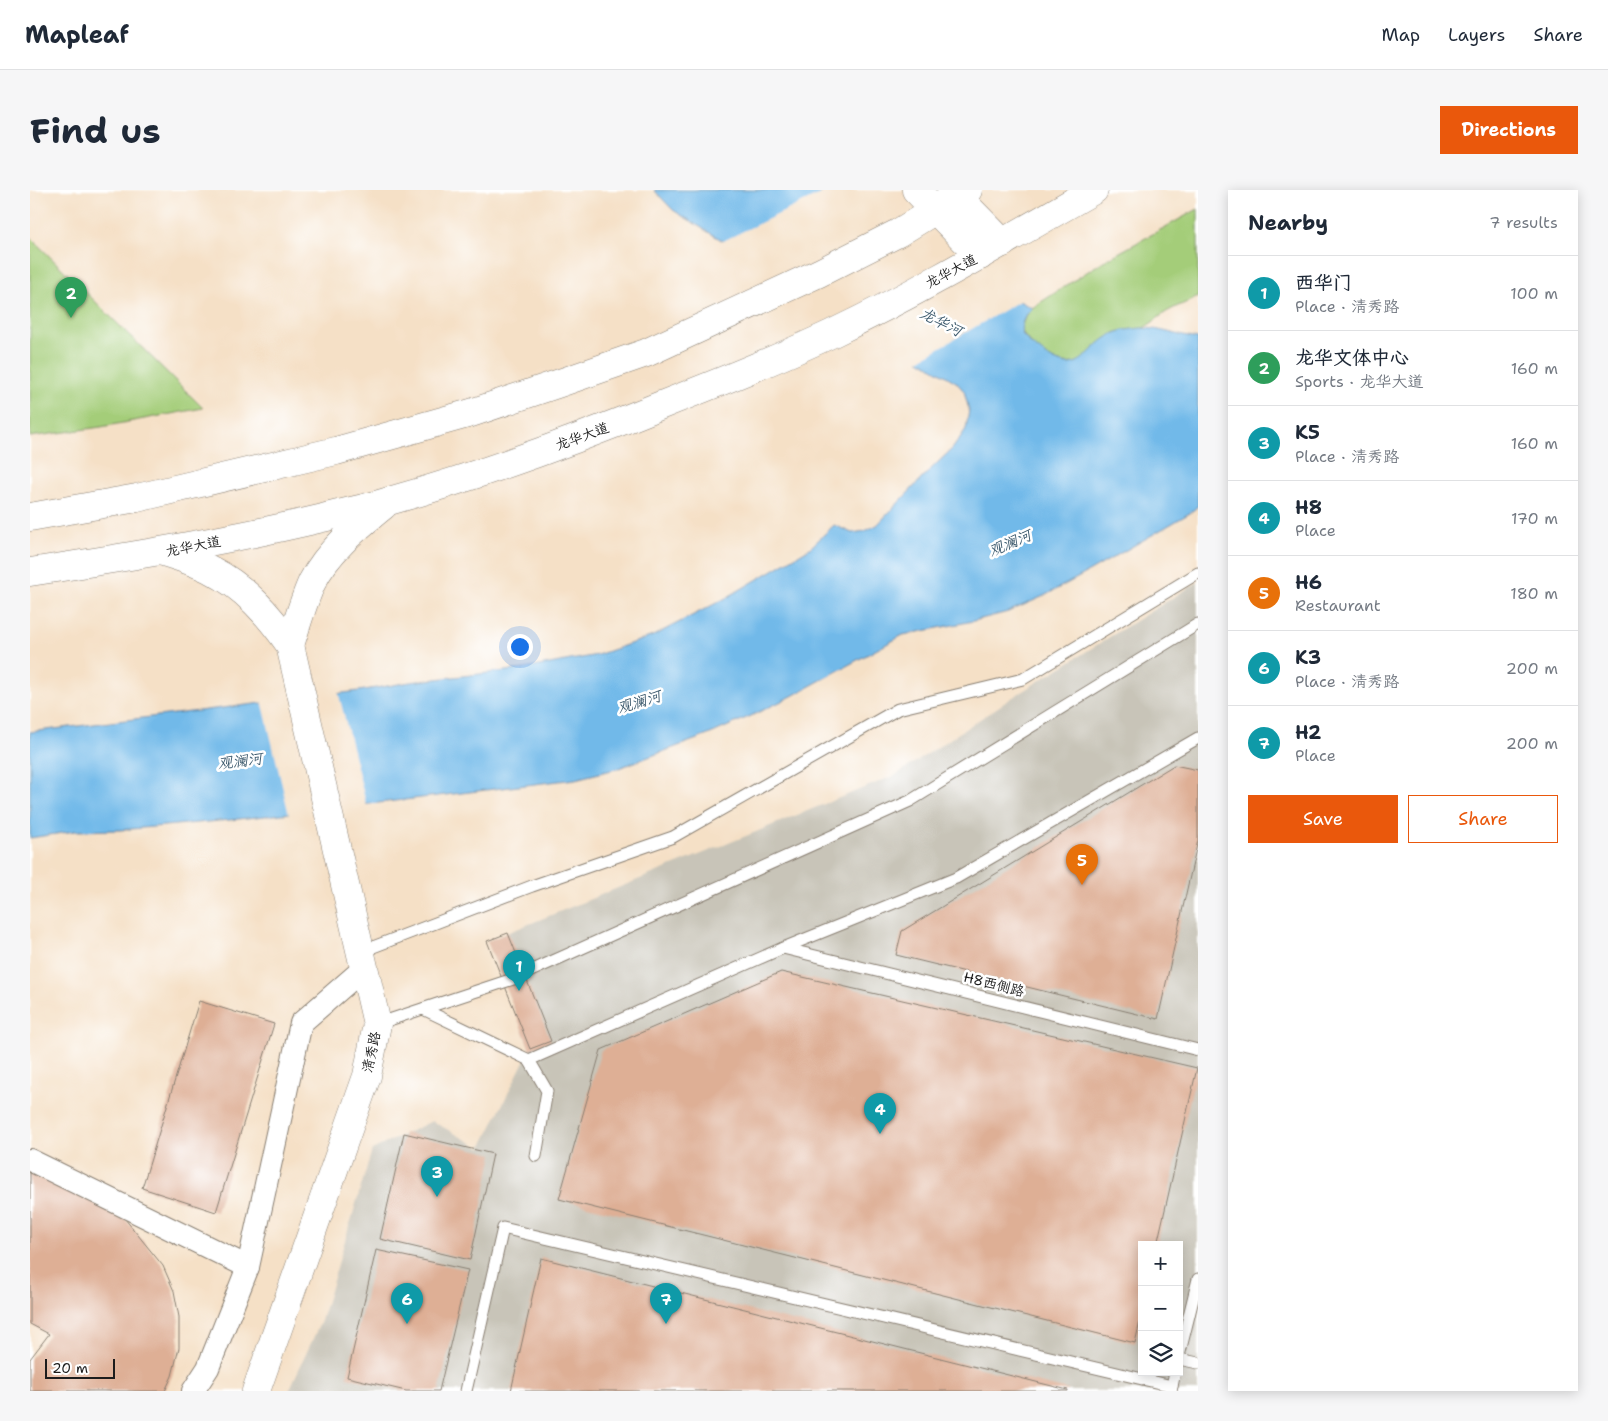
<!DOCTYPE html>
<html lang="en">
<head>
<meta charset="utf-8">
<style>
  :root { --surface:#fff; --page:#f6f6f7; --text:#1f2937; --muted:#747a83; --line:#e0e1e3; --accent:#ea580c }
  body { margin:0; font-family:"Shantell Sans","LXGW WenKai TC",sans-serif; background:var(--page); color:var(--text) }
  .controls { position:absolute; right:15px; bottom:15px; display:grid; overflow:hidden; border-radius:0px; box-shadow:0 2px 12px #0003 }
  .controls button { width:45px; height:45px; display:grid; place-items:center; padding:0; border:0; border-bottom:1px solid var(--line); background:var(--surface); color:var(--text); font:25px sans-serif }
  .scale { position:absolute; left:15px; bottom:12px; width:70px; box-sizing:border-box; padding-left:5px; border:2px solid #1c1c1c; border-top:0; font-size:14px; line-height:18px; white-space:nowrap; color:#1c1c1c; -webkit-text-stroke:4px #fff; paint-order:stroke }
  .you { position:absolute; left:489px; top:456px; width:18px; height:18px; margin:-12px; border:4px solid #fff; border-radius:50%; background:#1a73e8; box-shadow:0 0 0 8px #1a73e833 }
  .badge { display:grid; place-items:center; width:32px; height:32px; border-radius:50%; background:var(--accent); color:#fff; font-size:16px; font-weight:700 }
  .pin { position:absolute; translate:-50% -41px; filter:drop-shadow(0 1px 2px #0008) }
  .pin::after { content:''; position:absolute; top:26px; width:18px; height:15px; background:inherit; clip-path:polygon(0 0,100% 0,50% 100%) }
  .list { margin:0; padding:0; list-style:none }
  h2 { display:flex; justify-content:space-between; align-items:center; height:65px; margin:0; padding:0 20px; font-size:21px }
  h2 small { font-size:16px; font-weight:400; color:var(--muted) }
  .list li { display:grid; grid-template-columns:32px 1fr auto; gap:15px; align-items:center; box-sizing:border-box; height:75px; padding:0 20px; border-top:1px solid var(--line) }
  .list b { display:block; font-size:19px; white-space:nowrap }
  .list p { margin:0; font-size:16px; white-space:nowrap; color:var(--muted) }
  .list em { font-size:16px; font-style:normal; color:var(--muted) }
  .actions { display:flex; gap:10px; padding:15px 20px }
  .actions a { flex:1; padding:11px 0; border:1px solid var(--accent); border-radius:0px; text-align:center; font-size:18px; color:var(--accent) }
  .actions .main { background:var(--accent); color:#fff }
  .icon { flex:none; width:28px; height:28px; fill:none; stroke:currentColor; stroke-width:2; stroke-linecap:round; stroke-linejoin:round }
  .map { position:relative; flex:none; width:1168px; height:1201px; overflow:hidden; border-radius:0px }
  header { display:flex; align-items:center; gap:30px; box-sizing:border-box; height:70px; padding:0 25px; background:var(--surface); border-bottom:1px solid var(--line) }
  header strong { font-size:24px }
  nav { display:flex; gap:28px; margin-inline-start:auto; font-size:18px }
  .intro { display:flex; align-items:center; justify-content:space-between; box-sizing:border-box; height:120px; padding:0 30px }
  h1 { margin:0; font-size:35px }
  .button { padding:12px 22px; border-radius:0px; background:var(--accent); color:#fff; font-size:18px; font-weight:700 }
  main { display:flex; gap:30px; padding:0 30px }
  aside { flex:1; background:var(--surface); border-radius:0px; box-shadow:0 2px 12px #0003 }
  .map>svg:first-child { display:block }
  .industrial { fill:#c8c4b8; fill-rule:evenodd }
  .green { fill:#a4cd79; stroke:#60744a }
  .water { fill:#71b9e9; stroke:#466a82 }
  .pier { fill:#f5e0c6 }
  .building { fill:#deaf95 }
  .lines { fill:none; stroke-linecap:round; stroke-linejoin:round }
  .lane-casing { stroke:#887e71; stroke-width:13 }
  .street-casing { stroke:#887e71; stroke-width:24 }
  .secondary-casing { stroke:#887e71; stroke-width:29 }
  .primary-casing { stroke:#887e71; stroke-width:29 }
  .lane { stroke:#fff; stroke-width:11 }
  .street { stroke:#fff; stroke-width:22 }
  .secondary { stroke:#fff; stroke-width:28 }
  .primary { stroke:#fff; stroke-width:28 }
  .labels { text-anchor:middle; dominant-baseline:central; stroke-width:5; stroke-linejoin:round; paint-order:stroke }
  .street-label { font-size:14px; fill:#1c1c1c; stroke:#fff }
  .water-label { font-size:15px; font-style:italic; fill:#3e5b6e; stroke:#fff }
</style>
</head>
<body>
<header>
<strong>Mapleaf</strong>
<nav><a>Map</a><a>Layers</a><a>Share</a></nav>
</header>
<div class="intro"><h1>Find us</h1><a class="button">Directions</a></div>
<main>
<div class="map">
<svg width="1168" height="1201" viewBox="0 0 1168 1201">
  <rect width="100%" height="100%" fill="#fff"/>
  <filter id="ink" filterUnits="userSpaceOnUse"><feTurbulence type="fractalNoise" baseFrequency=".02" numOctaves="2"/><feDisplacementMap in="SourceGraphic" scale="10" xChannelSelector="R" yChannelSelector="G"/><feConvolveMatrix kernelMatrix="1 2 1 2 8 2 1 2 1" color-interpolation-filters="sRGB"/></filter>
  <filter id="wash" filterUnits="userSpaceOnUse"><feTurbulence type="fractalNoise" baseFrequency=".0096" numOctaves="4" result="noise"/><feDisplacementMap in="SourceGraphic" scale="20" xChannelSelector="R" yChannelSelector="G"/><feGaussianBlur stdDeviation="1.12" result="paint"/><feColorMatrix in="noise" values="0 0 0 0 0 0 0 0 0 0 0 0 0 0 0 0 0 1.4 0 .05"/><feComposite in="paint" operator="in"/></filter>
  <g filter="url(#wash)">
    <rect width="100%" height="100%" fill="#f5e0c6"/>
    <path class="industrial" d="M 1168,392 L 1168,1201 L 259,1201 L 291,1131 L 342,960 L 402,931 L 451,958 L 500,859 L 457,751 L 866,585 L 980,509 ZM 1112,1055 L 1149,1055 L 1149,1182 L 1112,1182 Z"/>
    <g class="green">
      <path d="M 1168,19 L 1168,107 C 1159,112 1149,115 1140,120 C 1130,125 1121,135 1111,139 C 1101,142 1089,139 1081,145 C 1071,151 1064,161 1055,168 C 1034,183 1010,164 996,148 C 987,137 995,127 1002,118 L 1072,72 Z"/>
      <polygon points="0,47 163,208 173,218 71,237 0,247"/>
    </g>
    <path class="water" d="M 624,0 L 785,0 L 1002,118 C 996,125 988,135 993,145 C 998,153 1007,158 1013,163 C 1051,190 1053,160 1081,145 C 1088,140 1103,139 1111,138 C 1130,138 1149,146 1168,149 L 1168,316 L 1160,323 L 1060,381 L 1014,406 L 978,422 L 943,431 L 873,445 L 762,506 L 721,526 L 678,545 L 586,579 L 545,589 L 383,609 L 200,630 L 90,640 L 45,641 L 0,648 L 0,542 L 329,501 L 380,492 L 493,479 L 567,465 L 623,446 L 696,408 L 780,358 L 804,335 L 822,343 L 835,341 L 847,335 L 901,279 L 923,258 L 936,239 L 939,220 L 934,201 L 926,192 L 675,40 L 643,20 Z"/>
    <g class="pier">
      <polygon points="794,2 993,109 887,171 691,52"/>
      <polygon points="308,501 337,617 259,625 232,510"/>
    </g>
    <g id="blocks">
      <g class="building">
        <polygon points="1144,575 1168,580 1168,650 1128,829 866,765 872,741"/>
        <polygon points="478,743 521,851 500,859 457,751"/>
        <polygon points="751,782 1167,878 1127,1055 1112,1055 1112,1123 1105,1153 529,1009 571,860"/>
        <polygon points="169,811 244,834 186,1022 112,998"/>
        <polygon points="374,943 463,964 440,1070 350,1049"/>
        <polygon points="0,980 95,1029 133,1076 144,1101 149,1127 149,1158 142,1186 135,1201 0,1201 0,1169 19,1144 0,1134"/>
        <polygon points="346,1060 438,1080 409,1201 376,1201 317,1187"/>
        <polygon points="511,1068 1038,1200 1038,1201 481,1201"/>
      </g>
    </g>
  </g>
  <g filter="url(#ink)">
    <use href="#blocks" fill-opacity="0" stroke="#887e71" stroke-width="1"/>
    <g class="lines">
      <g class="lane-casing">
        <g id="lane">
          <polyline points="753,758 1168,860"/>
          <polyline points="330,762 502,696 643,647 868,519 993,489 1168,383"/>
          <polyline points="393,819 499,870"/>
          <polyline points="347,834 483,789 880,611 1168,434"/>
          <polyline points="506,966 517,901 499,870 753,758 926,688 1168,548"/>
          <polyline points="1149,1166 1168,1089"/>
          <polyline points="1149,1169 1168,1173"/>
          <polyline points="436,1201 473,1038 1142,1196"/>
          <polyline points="1141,1201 1145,1182"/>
        </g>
      </g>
      <g class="street-casing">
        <g id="street">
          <polyline points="0,970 218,1077 178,1178 163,1201"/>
          <polyline points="218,1077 271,833 333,779"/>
        </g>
      </g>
      <g class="secondary-casing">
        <g id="secondary">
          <polyline points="886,0 950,66"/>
          <polyline points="921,0 973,53"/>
          <polyline points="226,1201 337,886 347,834 260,455"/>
        </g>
      </g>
      <g class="primary-casing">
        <g id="primary">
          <polyline points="0,327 107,308 306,261 441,223 527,194 616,163 789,83 868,43 938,0"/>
          <path d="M 133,362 C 149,367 166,372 181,380 C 215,397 239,425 260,455"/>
          <path d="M 0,382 C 98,367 196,351 293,328 C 315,322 337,318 359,311 C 451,285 541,252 629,216 C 688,193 746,170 803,143 C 893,100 978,49 1064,0"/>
          <path d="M 260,455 C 267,434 273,412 282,392 C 298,361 326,338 353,316"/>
        </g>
      </g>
      <use href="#lane" class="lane"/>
      <use href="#street" class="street"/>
      <use href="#secondary" class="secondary"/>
      <use href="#primary" class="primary"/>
    </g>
  </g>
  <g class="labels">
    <g class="street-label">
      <text transform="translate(921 81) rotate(-28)">龙华大道</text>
      <text transform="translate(552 246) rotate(-20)">龙华大道</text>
      <text transform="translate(163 356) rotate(-11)">龙华大道</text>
      <text transform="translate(964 794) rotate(14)">H8西側路</text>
      <text transform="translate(341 862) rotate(-78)">清秀路</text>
    </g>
    <g class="water-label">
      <text transform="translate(911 132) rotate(27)">龙华河</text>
      <text transform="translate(980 353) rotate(-23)">观澜河</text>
      <text transform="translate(609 512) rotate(-17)">观澜河</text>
      <text transform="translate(210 571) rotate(-7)">观澜河</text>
    </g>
  </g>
</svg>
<div class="controls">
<button>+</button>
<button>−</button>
<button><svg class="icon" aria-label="layers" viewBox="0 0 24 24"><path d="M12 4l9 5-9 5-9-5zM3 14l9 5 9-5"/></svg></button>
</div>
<div class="scale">20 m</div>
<div class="you"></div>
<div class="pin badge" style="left:489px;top:801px;background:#0f9aa8">1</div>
<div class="pin badge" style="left:41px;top:128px;background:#2e9e5b">2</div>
<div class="pin badge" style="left:407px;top:1007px;background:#0f9aa8">3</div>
<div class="pin badge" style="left:850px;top:944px;background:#0f9aa8">4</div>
<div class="pin badge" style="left:1052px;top:695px;background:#e8710a">5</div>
<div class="pin badge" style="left:377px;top:1134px;background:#0f9aa8">6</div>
<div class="pin badge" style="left:636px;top:1134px;background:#0f9aa8">7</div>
</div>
<aside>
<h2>Nearby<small>7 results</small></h2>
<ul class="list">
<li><span class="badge" style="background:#0f9aa8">1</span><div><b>西华门</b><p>Place · 清秀路</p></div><em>100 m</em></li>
<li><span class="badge" style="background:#2e9e5b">2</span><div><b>龙华文体中心</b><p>Sports · 龙华大道</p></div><em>160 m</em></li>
<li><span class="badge" style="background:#0f9aa8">3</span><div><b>K5</b><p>Place · 清秀路</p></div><em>160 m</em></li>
<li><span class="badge" style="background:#0f9aa8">4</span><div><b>H8</b><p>Place</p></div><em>170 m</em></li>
<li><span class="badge" style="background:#e8710a">5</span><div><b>H6</b><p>Restaurant</p></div><em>180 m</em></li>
<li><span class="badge" style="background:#0f9aa8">6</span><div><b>K3</b><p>Place · 清秀路</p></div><em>200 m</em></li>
<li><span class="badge" style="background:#0f9aa8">7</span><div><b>H2</b><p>Place</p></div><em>200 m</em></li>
</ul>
<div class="actions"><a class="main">Save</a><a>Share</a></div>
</aside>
</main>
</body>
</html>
